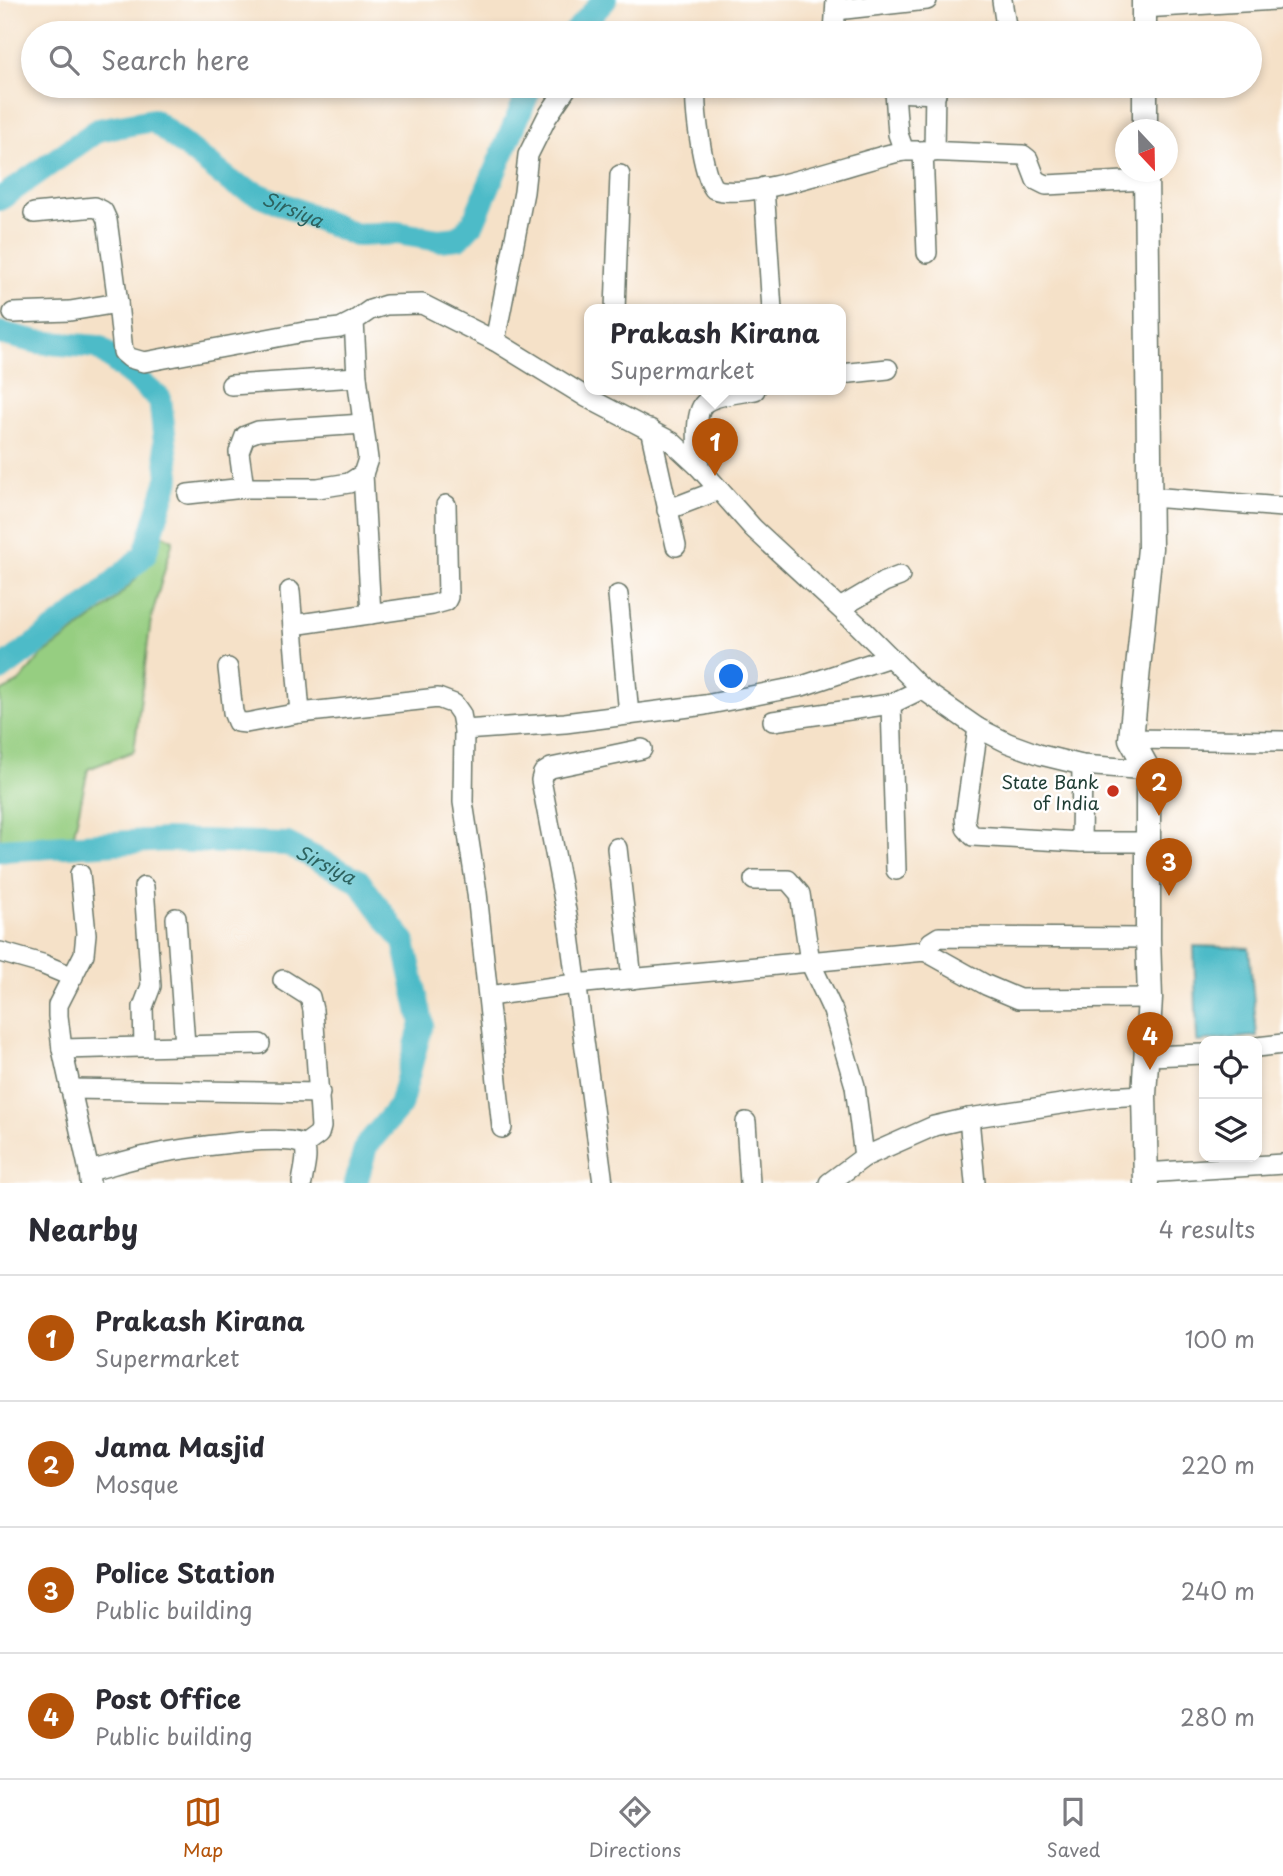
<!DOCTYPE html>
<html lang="en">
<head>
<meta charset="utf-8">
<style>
  :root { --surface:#fff; --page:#f7f7f7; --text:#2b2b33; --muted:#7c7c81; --line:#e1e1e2; --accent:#b45309 }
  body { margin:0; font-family:"Playpen Sans",sans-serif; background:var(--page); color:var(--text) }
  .controls { position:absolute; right:21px; bottom:21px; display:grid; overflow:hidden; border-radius:14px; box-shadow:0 4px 10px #0003 }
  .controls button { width:63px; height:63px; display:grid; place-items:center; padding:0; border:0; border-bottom:2px solid var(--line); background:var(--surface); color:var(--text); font:35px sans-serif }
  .compass { position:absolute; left:1115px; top:119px; width:63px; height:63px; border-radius:50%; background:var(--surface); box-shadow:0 4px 10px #0003; rotate:158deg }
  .you { position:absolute; left:732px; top:677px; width:24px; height:24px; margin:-18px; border:5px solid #fff; border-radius:50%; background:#1a73e8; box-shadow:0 0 0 10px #1a73e833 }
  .badge { display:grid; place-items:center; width:46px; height:46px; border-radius:50%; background:var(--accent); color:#fff; font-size:23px; font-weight:700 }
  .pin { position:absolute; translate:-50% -58px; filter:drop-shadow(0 2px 4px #0008) }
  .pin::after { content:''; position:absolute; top:37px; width:24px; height:21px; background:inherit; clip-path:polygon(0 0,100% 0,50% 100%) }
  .popup { position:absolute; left:584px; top:304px; width:262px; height:91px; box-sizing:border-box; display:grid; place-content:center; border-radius:14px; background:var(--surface); filter:drop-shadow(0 2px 5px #0005); font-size:23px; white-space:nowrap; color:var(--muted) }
  .popup b { font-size:26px; color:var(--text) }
  .popup::after { content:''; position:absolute; left:50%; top:100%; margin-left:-14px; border:14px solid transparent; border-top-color:var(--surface) }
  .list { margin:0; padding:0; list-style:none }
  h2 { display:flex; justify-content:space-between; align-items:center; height:91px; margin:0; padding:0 28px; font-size:30px }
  h2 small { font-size:23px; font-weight:400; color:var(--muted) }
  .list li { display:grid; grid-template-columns:46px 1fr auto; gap:21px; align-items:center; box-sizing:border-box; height:126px; padding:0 28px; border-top:2px solid var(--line) }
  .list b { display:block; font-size:26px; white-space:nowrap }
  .list p { margin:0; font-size:23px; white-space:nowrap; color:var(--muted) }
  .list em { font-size:23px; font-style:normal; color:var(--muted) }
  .icon { flex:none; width:38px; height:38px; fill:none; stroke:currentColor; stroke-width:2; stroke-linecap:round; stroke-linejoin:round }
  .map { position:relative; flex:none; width:1283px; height:1183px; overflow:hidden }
  .search { position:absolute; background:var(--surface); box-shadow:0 4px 10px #0003; left:21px; right:21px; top:21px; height:77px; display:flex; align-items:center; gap:18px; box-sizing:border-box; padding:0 24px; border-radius:38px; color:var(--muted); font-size:26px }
  .sheet { height:595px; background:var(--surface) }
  nav { display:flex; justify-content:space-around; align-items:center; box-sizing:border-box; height:98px; border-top:2px solid var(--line); background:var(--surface); font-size:19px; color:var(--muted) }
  nav a { display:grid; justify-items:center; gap:4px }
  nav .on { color:var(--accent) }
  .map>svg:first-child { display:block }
  .green { fill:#96ce81; stroke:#5a865a; stroke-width:2 }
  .water { fill:#4ebbc8; stroke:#367c7e; stroke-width:2 }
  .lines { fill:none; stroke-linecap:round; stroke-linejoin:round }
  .river { stroke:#4ebbc8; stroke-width:24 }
  .minor-casing { stroke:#6a7668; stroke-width:22 }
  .major-casing { stroke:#6a7668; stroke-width:27 }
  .minor { stroke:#fff; stroke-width:19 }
  .major { stroke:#fff; stroke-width:24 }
  .poi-dot { fill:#c8321e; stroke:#fff; stroke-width:2.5 }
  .labels { text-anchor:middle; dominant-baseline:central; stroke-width:5; stroke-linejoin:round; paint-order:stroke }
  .poi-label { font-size:18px; fill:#1f3d34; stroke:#fff; text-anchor:end }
  .water-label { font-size:19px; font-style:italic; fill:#2d6360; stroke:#fff }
</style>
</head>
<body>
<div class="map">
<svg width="1283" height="1183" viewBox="0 0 1283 1183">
  <rect width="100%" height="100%" fill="#fff"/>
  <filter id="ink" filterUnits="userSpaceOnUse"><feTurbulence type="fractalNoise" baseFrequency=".0143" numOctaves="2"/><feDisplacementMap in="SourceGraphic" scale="14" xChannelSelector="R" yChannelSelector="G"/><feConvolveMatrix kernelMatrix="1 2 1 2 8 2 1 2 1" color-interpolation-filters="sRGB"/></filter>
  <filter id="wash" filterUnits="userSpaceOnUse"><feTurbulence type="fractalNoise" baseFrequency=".00686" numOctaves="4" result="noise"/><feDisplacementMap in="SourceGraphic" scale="28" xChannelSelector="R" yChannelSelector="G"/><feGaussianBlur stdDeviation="1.57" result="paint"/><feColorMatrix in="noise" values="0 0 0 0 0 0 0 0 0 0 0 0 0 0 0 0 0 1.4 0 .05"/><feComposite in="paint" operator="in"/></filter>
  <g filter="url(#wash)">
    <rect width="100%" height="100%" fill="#f5e1c8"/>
    <polygon class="green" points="161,534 173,540 151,619 134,751 88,769 72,843 43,853 0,851 0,692 18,683 40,657 106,608 135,580"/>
    <polygon class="water" points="1194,946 1249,948 1257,1036 1197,1042"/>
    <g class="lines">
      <g class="river">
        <polyline points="574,33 605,0"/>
        <path id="s1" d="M 0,199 L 98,130 L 153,120 L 234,184 L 356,235 L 397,233 L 439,240 L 459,238 L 473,223 L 531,86"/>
        <polyline points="0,333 38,342 98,347 160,399 169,476 145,554 92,602 0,670"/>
        <path id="s2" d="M 0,850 L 165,840 L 287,844 L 358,880 L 404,942 L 422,1023 L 400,1106 L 366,1146 L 356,1183"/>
      </g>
    </g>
  </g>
  <g filter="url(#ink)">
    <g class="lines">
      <g class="minor-casing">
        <g id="minor">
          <polyline points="1002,0 1007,33"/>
          <polyline points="1143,8 1276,0"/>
          <polyline points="836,10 927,0"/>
          <polyline points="834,33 836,0"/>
          <path d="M 696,86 C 694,107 702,173 714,189 C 753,202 860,159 904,151"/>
          <polyline points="896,86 895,92 936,94"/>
          <polyline points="895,92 898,134 904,151 923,151 927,253"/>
          <polyline points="923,151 1023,155 1028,159 1036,180 1046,185 1146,180"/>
          <polyline points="934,152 935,86"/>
          <polyline points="764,187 772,310"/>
          <polyline points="34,213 95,207 103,211 107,220 118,303"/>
          <polyline points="615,310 620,175"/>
          <polyline points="13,313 70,311 118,303 123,352 130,358 144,362 304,332 340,328 354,321"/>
          <polyline points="495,341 524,192 528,155 547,117 568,86"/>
          <polyline points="841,374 888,369"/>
          <polyline points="231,385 357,377"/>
          <polyline points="650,429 676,546"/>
          <path d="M 699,467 C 698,453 693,410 706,402 C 718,394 741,393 755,390"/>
          <polyline points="363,474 371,614"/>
          <polyline points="244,488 318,488 349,483 363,474 368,459 357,377 354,321 370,310 386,305 422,304 495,341 586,397 672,442 699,467 753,528 859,626 922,689 978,728 1008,743 1041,755 1082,765 1148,770"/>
          <polyline points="188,494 244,488 239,452 245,436 258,431 363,424"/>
          <polyline points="1150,497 1283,507"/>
          <polyline points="667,510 719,490"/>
          <polyline points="290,591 300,713"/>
          <polyline points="618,595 629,715"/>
          <polyline points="840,608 884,582 900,576"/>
          <polyline points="293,625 432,605 446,601 448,597 446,505"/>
          <polyline points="228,668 233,712 237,722 246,723 300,713 438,698 454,704 461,714 464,730 463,802 477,893 502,1128"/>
          <polyline points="891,704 896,870"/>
          <polyline points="773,721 891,704 922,689"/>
          <polyline points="978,728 965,818 966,828 973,836 1081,842 1147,842"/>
          <polyline points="464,730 565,723 705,705 802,686 890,657"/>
          <polyline points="1131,739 1283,741"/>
          <polyline points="1081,842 1082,765"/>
          <polyline points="617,848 632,979"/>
          <polyline points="80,874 86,934 84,954 58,1005 58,1016 62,1049 89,1171"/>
          <polyline points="754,880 788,880 800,894 810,962 833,1011 855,1086 864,1157"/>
          <polyline points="144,887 151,986 143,1007 144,1046"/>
          <polyline points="176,918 185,1045"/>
          <polyline points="925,951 931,942 939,937 1148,938"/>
          <polyline points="0,952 42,964 73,977"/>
          <polyline points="283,980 310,997 313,1010 321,1127 319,1134 304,1145"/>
          <polyline points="489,996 575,984 925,951 986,985 1019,999 1150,998"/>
          <polyline points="1257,1047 1283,1044"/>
          <polyline points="62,1049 260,1044"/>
          <polyline points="1148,1056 1204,1054"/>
          <polyline points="70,1089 320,1093"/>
          <polyline points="969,1118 975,1183"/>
          <polyline points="746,1122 750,1183"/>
          <polyline points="1145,1173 1283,1164"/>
          <path d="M 90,1182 L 89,1171 C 109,1166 130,1159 151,1155 C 171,1150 295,1131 304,1146 C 309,1155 303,1173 302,1183"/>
          <polyline points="603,1183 568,921 541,780 543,773 551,768 642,749"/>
          <polyline points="829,1183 864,1157 934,1126 969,1118 1107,1097 1144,1095"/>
        </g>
      </g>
      <g class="major-casing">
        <g id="major">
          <polyline points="1144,0 1144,33"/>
          <polyline points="1145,86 1145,130"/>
          <polyline points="1146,1183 1144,1095 1150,998 1148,938 1148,770 1131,739 1150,548 1146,172"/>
        </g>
      </g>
      <use href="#minor" class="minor"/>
      <use href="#major" class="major"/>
    </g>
  </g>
  <circle class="poi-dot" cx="1113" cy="791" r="7"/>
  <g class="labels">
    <g class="poi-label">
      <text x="1099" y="781">State Bank<tspan x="1099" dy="21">of India</tspan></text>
    </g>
    <g class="water-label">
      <text stroke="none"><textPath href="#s1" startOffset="343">Sirsiya</textPath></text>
      <text stroke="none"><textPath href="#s2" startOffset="331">Sirsiya</textPath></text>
    </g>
  </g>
</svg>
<div class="controls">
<button><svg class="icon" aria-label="locate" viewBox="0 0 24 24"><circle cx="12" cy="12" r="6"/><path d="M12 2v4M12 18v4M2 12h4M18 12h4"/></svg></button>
<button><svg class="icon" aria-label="layers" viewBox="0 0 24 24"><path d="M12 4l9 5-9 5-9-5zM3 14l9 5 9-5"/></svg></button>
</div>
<svg class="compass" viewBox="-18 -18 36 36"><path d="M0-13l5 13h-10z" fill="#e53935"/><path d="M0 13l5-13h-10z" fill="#7c7c81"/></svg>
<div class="you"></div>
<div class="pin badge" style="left:715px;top:476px">1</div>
<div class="popup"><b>Prakash Kirana</b>Supermarket</div>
<div class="pin badge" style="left:1159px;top:816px">2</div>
<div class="pin badge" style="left:1169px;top:896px">3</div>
<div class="pin badge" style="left:1150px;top:1070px">4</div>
<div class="search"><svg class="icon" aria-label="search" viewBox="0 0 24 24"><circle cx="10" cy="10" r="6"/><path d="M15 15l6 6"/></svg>Search here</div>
</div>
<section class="sheet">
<h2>Nearby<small>4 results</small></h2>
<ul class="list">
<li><span class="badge">1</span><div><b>Prakash Kirana</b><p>Supermarket</p></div><em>100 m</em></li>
<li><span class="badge">2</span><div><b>Jama Masjid</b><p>Mosque</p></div><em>220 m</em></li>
<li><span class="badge">3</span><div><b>Police Station</b><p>Public building</p></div><em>240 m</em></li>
<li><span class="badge">4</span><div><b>Post Office</b><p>Public building</p></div><em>280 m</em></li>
</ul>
</section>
<nav>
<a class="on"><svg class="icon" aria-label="map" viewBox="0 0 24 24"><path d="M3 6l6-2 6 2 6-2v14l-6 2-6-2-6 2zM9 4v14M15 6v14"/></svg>Map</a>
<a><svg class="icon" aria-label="directions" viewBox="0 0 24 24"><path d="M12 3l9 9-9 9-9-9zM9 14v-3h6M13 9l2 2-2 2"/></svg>Directions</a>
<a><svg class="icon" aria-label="saved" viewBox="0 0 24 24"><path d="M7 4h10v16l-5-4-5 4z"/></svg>Saved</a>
</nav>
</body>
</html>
